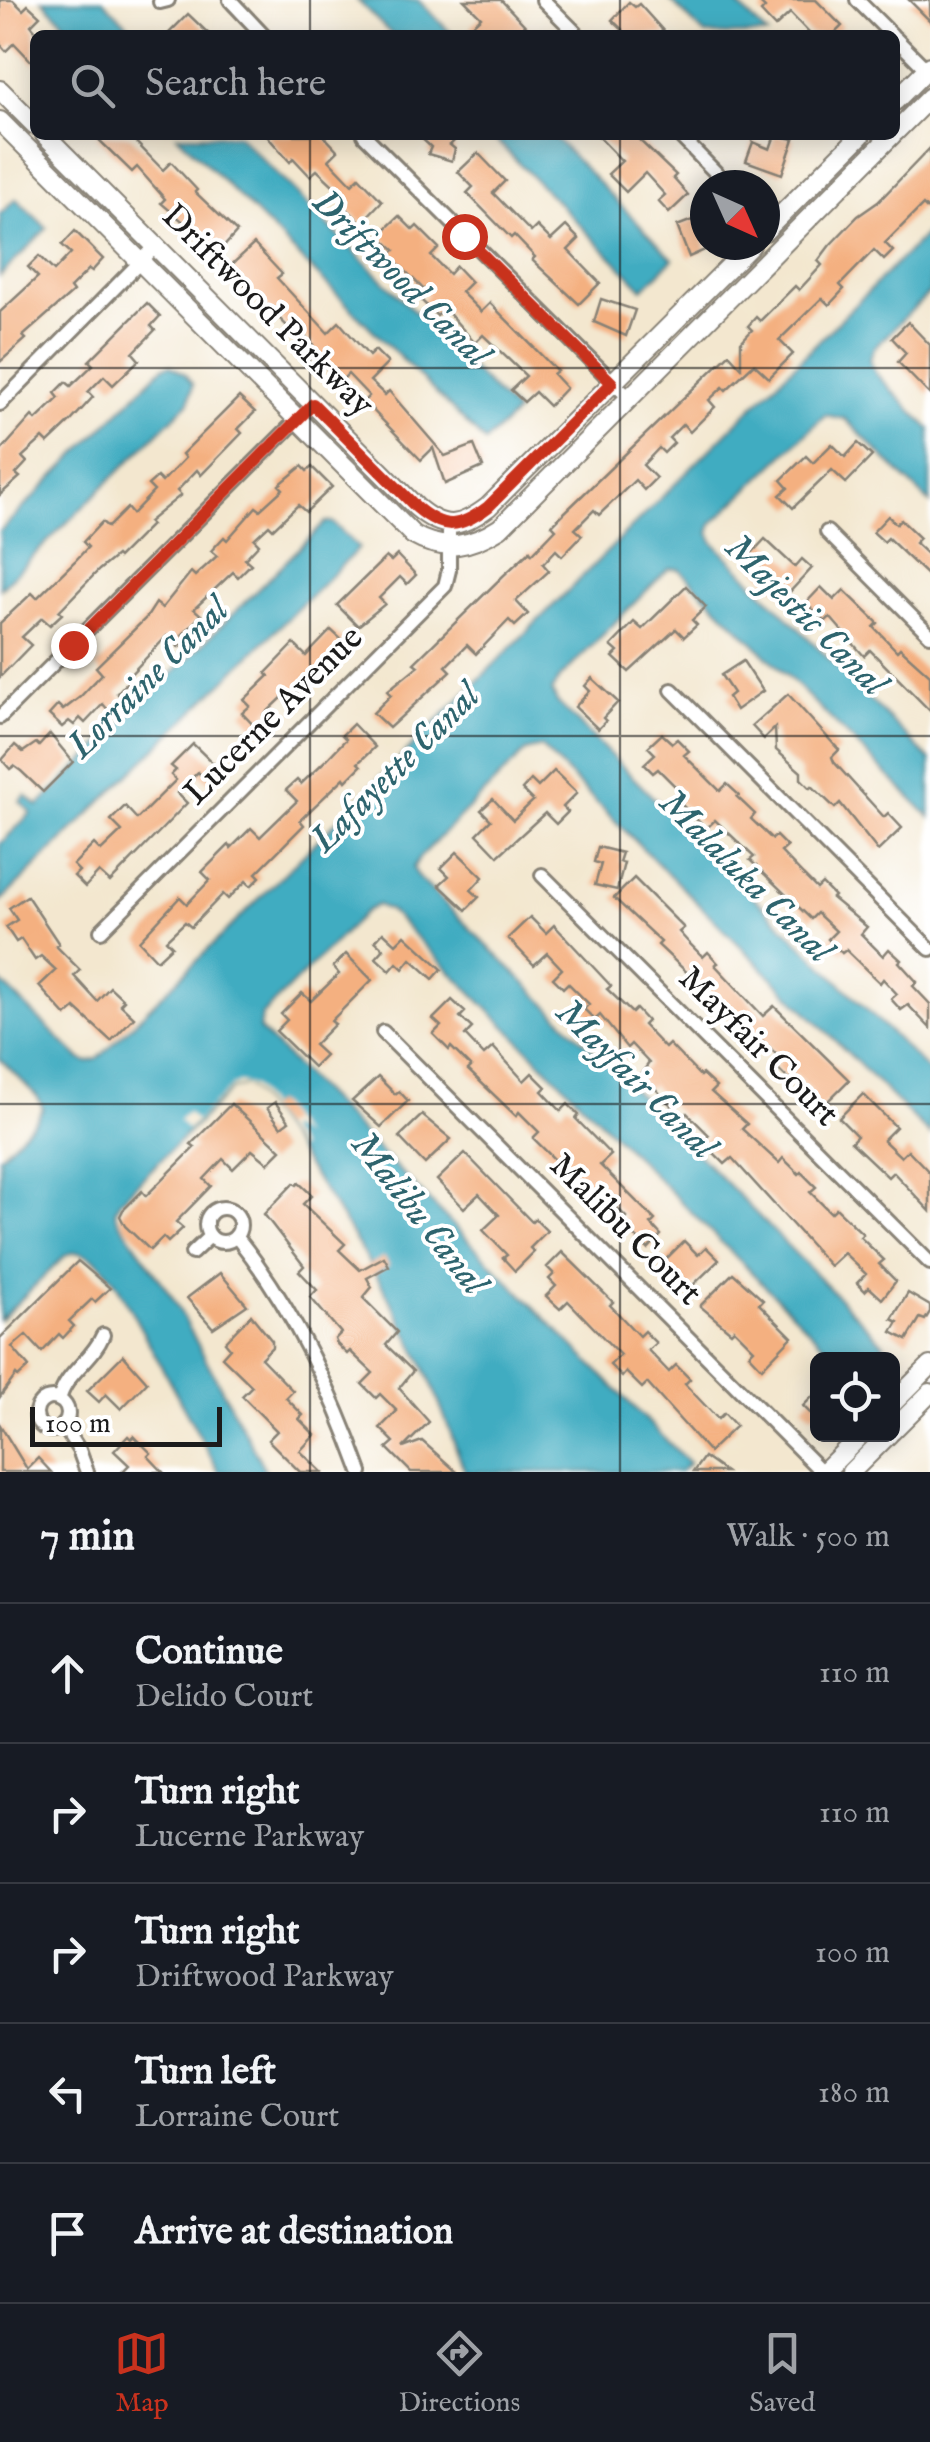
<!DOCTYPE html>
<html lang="en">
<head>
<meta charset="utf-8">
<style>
  :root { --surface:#171b24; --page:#242831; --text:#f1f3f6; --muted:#9ea1a6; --line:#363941; --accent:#c8321e }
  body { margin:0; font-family:"IM FELL English",serif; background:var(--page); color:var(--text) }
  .controls { position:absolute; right:30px; bottom:30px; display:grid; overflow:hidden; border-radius:15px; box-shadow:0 5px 25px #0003 }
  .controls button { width:90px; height:90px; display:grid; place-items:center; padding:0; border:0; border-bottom:2px solid var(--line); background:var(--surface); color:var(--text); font:50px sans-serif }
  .compass { position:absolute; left:690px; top:170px; width:90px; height:90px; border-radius:50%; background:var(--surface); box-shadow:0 5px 25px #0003; rotate:135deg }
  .scale { position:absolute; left:30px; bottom:25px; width:192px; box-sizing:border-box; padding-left:10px; border:5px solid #1c1c1c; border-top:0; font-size:28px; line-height:35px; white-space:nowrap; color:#1c1c1c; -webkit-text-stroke:8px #fff; paint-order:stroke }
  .stop { position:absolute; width:30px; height:30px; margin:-22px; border:8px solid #c8321e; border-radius:50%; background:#fff }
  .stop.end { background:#c8321e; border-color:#fff; box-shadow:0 2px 10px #0008 }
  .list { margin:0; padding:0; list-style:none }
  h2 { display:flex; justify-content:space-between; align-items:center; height:130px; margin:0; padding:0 40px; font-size:42px }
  h2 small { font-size:32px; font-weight:400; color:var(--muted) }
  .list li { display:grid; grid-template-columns:65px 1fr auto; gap:30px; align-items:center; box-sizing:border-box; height:140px; padding:0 40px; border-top:2px solid var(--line) }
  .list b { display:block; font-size:38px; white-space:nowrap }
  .list p { margin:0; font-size:32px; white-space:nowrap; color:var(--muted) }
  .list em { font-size:32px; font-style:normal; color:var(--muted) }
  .icon { flex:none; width:55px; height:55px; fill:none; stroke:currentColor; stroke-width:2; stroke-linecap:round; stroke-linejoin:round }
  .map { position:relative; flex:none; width:930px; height:1472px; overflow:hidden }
  .search { position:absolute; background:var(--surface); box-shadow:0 5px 25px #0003; left:30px; right:30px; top:30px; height:110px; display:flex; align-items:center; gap:25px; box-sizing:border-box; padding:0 35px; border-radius:15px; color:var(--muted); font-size:38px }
  .sheet { height:830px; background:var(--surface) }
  nav { display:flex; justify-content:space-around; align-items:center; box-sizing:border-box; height:140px; border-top:2px solid var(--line); background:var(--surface); font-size:28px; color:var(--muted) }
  nav a { display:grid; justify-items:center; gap:5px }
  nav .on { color:var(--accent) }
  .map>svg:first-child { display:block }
  .water { fill:#41acc1; stroke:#2e646e; stroke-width:2.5 }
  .pier { fill:#f3e7cf }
  .building { fill:#f4b080 }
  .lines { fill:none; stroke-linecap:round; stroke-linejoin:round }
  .street-casing { stroke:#888276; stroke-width:18 }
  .secondary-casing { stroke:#888276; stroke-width:22 }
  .street { stroke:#fff; stroke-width:12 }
  .secondary { stroke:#fff; stroke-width:18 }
  .route { stroke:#c8321e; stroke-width:12 }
  .grid { fill:none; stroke:#1c1c1c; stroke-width:2.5; stroke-opacity:0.55 }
  .labels { text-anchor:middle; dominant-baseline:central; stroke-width:8; stroke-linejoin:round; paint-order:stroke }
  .street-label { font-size:35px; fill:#1c1c1c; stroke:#fff }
  .water-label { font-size:38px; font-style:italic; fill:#2e646e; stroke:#fff }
</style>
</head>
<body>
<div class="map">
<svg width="930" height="1472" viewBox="0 0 930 1472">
  <rect width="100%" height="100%" fill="#fff"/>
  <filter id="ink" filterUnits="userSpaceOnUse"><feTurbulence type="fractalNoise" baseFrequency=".01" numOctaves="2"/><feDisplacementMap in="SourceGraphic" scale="20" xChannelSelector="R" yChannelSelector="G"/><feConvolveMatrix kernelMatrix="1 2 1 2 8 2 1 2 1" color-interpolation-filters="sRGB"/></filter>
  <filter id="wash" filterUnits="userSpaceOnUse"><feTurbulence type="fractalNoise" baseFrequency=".0048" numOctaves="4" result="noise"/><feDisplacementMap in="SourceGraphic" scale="40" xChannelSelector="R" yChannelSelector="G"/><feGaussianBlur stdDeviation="2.25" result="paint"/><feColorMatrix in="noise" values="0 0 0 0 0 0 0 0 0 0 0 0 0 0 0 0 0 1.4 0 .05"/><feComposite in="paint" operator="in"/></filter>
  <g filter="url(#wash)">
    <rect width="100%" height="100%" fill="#f3e7cf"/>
    <g class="water">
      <polygon points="42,0 103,0 138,35 77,35"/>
      <polygon points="357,0 418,0 453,35 392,35"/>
      <polygon points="670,0 733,0 768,35 705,35"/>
      <polygon points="177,135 238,135 516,413 485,442"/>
      <polygon points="491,135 552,135 673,259 643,289"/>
      <polygon points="16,199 47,228 0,276 0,214"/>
      <path d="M 930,230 L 930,292 L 874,348 L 869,360 L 876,374 L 930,429 L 930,503 L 845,419 L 825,415 L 712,524 L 709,533 L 714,543 L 930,760 L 930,817 L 679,569 L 669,569 L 663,574 L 557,681 L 552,691 L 557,702 L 930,1072 L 930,1135 L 541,747 L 526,751 L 419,858 L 413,868 L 419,878 L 685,1141 L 885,1345 L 871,1359 L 838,1359 L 389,910 L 377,905 L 366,911 L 262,1015 L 259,1029 L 689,1463 L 680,1472 L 465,1472 C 452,1438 441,1404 426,1371 C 380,1271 317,1176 251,1089 L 244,1085 L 231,1089 L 119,1202 L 115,1211 L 117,1218 L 173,1298 L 266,1472 L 219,1472 L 117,1285 C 106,1268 86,1245 66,1255 L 0,1320 L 0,1156 L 36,1120 L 43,1108 L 37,1096 L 0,1059 L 0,981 L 79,1058 L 87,1062 L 98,1059 Z"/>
      <polygon points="170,365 185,374 193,385 189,402 0,589 0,531 163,367"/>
      <polygon points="326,522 332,522 359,548 0,902 0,844 31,813 20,801 26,795 38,806"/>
    </g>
    <polygon class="pier" points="239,1082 253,1086 280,1122 277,1103 302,1136 288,1127 287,1131 299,1148 297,1150 251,1089 244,1085 231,1089 178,1139 187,1130 178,1120 187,1112 196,1121 232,1086"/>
    <g id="blocks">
      <g class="building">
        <polygon points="0,0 13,0 23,10 28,5 40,16 31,25 35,30 35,65 14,43 6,51 0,44"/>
        <polygon points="464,0 501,0 534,35 477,35 470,27 481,17"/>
        <polygon points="757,0 816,0 842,26 833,35 811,35 790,13 775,27 761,12 765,8"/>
        <polygon points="909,0 930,0 930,21"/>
        <polygon points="629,2 635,7 639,4 667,35 628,35 612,20"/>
        <polygon points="188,14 210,35 167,35"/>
        <polygon points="94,135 129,135 163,170 171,162 197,190 195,192 237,232 219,252 161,203 165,199 137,167 132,172"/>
        <polygon points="266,135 323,135 338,151 329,160 352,184 359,177 382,201 361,223 342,204 347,199 333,185 317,170 310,176 293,158 290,162"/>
        <polygon points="418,135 460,135 450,145 455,149 452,161 428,154 431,147"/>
        <polygon points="597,135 634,135 676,175 673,178 688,195 669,213 658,201 665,195 645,173 626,192 608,174 622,161"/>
        <polygon points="775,135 794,139 782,174 746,161 753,142 770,149"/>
        <polygon points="930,148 930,212 923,205 885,243 893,251 884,260 874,250 840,285 844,289 829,305 822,298 779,340 793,354 769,378 754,364 726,390 723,387 709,400 715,407 690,432 683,424 669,438 674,443 664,453 659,448 643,465 656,478 644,490 635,480 599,515 594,510 575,529 582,535 562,556 556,550 543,564 549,571 516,601 528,614 515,626 509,620 476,654 467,645 446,666 451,671 389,728 373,713 391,695 387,691 418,666 414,663 503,576 530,551 532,554 556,529 552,525 562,515 729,354 741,367 741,342 752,330 748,326 756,317 760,321 795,286 799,290 822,265 818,261 830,245 858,216 878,202"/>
        <polygon points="478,153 505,181 493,193 531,232 537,226 551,240 566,226 579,239 568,250 600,283 579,304 532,260 535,257 514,235 511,238 467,193 473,187 458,172"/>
        <polygon points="705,215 705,250 689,257 677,226"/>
        <polygon points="399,216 413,230 417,226 439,248 431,256 449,274 456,266 471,282 461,292 481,312 490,303 557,371 553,374 566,388 549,406 535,392 524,402 511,390 526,376 483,335 475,343 444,308 437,316 421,300 428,294 390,255 395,250 379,235"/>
        <polygon points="75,231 103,259 92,271 89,269 70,288 73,292 23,336 26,339 0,362 0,312 38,277 28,267 39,256 54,271 71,253 62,245"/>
        <polygon points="254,244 282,274 277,278 328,333 339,322 369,356 375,350 388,363 370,381 385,395 389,391 445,456 474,445 483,467 445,484 433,448 421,460 364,401 369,396 348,374 340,382 309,350 313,345 293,324 289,328 228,268"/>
        <polygon points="601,299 635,310 626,336 594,322"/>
        <polygon points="147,303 160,316 151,326 155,330 133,353 139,360 113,385 104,376 88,392 93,397 70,422 48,443 43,438 22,457 27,462 16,474 20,477 0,495 0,452 32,416 36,420 59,398 55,393 66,382 71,386 93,365 89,361"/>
        <polygon points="908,322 930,345 930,395 898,362 906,353 892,338"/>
        <polygon points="239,397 255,412 238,429 242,433 201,475 197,470 177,491 181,495 148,522 151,525 118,558 116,556 99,570 59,611 62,614 50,625 42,618 22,637 31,645 0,677 0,623 32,593 37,598 75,561 88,547 83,542 102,522 108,527 127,508 132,514 154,491 148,485 157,477 162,482 185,458 182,454"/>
        <polygon points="858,443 872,456 846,483 832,470 793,508 780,495 788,488 781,480 806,456 813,463 832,444 845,457"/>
        <polygon points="302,466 307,471 312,467 332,487 306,512 298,505 273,529 269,525 254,539 259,544 245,559 251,564 238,577 233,572 194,609 201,615 182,635 187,639 179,647 167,636 127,678 129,680 117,693 122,698 109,711 103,704 85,723 80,718 74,725 69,721 62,727 49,715 58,705 63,710 80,697 102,674 96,667 147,617 156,603 162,608 191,572 195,576 217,556 211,551 224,537 227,540 256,507 260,510 283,489 279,485"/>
        <polygon points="888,516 896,524 901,520 920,538 915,543 930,557 930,578 888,538 884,542 873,532"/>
        <polygon points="765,539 795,567 802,559 812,568 786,596 757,569 762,564 751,554"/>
        <polygon points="397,555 416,575 407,584 400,577 379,598 385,604 358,626 337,605 386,557 391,561"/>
        <polygon points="686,586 706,607 692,620 697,625 684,637 676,629 629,672 613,657 618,652 611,646 634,622 642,629"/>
        <polygon points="821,587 834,600 844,590 878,623 874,627 897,651 900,648 930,675 930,711 870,650 864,656 830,617 825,622 806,603"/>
        <polygon points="331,630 343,641 335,650 337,653 292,698 287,693 265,714 270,719 258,730 242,713 250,706 244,700 269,676 266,673 294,644 306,656"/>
        <polygon points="743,661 763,691 736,710 728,697 733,693 721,675"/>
        <polygon points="592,678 618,702 603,718 606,721 598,729 575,707 590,691 585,686"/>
        <polygon points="788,694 839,750 832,757 834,762 884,817 888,813 902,828 878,851 840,803 835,808 812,786 810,788 801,779 801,772 776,750 775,728 764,739 752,726"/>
        <polygon points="353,724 375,747 358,763 361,766 346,781 344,778 300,820 304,825 256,873 260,877 251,886 246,881 228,899 223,894 191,927 185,922 166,940 172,946 157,960 139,941 180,897 187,904 210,880 202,872 229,845 231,848 251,828 260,837 297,801 286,790 297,780 301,784 326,760 346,739 342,735"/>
        <polygon points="50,734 73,762 43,792 21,771 14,766 10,769 2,760 15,745 23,752 36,743 39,746"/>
        <polygon points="662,734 672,743 677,739 689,751 684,755 720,791 727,784 739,795 737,797 755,814 751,819 772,839 776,836 787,847 781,852 803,875 817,889 822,884 834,896 832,898 867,927 861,934 883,956 889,949 901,960 899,962 917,982 913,986 930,1004 930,1028 908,1005 901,1010 891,999 897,994 883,979 880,983 846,950 842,953 828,939 836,931 817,913 811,919 750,860 754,857 715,820 706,829 677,800 683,794 658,769 653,773 644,764 655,754 648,747"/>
        <polygon points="193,744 220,770 208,782 198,772 177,793 187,803 161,830 110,882 99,872 85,887 74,876 79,871 73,865 94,844 101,851 122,831 111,820 125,806 137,819 176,780 171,775 176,770 171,766"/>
        <polygon points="554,771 577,793 563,807 568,812 556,824 545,813 498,856 477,834 491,820 481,810 493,799 513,820 533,801 522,790 531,780 538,787"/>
        <polygon points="598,847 622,853 619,862 624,863 617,890 595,885 601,864 594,862"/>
        <polygon points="457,852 483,877 471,890 479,897 466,910 439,885 449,876 441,868"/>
        <polygon points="634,878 684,928 679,932 689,943 703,957 708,952 718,963 715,965 763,1016 774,1006 849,1080 819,1110 807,1097 812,1092 794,1074 789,1080 775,1066 782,1060 763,1041 757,1048 714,998 658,945 661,942 614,898"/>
        <polygon points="27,896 59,944 56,946 80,970 74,976 97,1001 110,987 124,1000 120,1004 134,1017 111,1041 75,1008 66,1016 39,986 56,970 41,956 35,960 21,939 16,942 6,927 17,920 9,908"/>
        <polygon points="530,917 546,933 554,925 611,986 607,989 632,1013 636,1009 647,1021 643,1025 665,1048 669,1044 700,1076 702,1074 716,1087 711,1092 747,1124 742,1129 779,1163 783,1158 799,1174 801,1172 816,1187 810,1192 831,1213 836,1208 863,1234 860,1237 884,1260 879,1264 896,1281 882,1299 869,1287 865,1291 857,1283 866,1274 844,1253 830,1266 732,1158 725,1164 703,1142 709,1135 687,1113 683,1118 652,1085 648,1089 638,1078 649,1063 631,1044 627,1048 600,1015 595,1020 584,1009 589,1004 568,983 563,988 553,978 562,969 547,953 534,965 508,938"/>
        <polygon points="383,932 396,944 405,935 442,969 433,979 411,959 403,969 397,963 390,971 376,958 384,949 375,941"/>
        <polygon points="346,954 372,980 331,1021 335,1024 314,1045 325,1055 313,1067 276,1031 287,1020 281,1014 302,993 311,1001 339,974 333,967"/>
        <polygon points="452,1000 465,1012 460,1017 472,1028 465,1035 484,1055 493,1047 524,1081 532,1073 546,1087 542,1091 561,1111 568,1104 579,1115 576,1119 611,1155 600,1165 655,1220 651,1224 661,1235 648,1249 621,1222 626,1217 605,1195 600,1200 583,1182 580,1185 533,1138 539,1132 519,1112 516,1116 468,1070 471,1067 451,1047 449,1050 433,1034 441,1026 433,1019"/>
        <polygon points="378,1077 395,1094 399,1091 408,1101 381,1127 352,1101"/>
        <polygon points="863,1094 896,1127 883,1140 901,1157 908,1150 930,1173 930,1211 893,1172 888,1177 851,1142 857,1136 839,1118"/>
        <polygon points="275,1102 289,1121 281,1127 267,1108"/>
        <polygon points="231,1104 281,1150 268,1163 252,1150 233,1169 223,1159 204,1179 211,1186 176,1222 183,1228 168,1242 163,1237 150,1250 125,1226 120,1216 123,1210 142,1191 146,1196 195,1147 191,1144"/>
        <polygon points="422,1115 451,1139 425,1164 399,1137"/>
        <polygon points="465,1153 532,1222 535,1219 547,1231 530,1248 534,1252 515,1271 503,1258 507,1255 483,1230 499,1215 479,1194 464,1208 437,1180"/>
        <polygon points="294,1183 297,1185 299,1183 312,1195 303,1204 345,1244 339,1250 360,1270 384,1257 389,1266 367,1278 372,1287 363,1298 397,1332 386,1345 413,1371 399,1388 429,1422 403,1448 422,1441 457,1472 411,1472 387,1448 394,1442 380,1428 397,1411 380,1394 376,1398 362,1384 373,1373 350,1351 347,1354 337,1344 335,1339 341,1333 310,1297 317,1290 299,1271 304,1266 264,1214"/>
        <polygon points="684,1241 698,1255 706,1247 719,1260 688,1290 664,1261"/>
        <polygon points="562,1252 613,1302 610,1305 639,1336 644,1331 656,1343 648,1350 669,1372 676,1365 690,1379 685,1384 698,1398 718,1419 724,1413 736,1426 709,1452 647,1383 642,1388 626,1372 622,1377 610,1365 620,1355 568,1301 560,1309 546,1296 556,1286 549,1279 554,1274 547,1267"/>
        <polygon points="78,1261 110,1288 95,1302 92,1299 69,1321 74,1326 63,1338 59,1334 42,1352 26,1335 12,1347 29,1367 18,1377 16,1375 0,1397 0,1338"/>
        <polygon points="220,1273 247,1305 213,1328 187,1298"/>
        <polygon points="733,1273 763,1300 759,1304 792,1337 762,1368 749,1354 754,1349 734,1329 731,1332 700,1306"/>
        <polygon points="908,1293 930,1306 930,1312 925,1320 920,1318 907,1340 892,1332 898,1322 892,1319"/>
        <polygon points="251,1315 272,1341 272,1347 261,1358 293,1391 286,1398 303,1415 299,1419 315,1435 300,1451 322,1472 300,1472 268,1440 277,1431 242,1396 252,1386 222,1357 230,1348 225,1342"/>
        <polygon points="123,1355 147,1382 121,1409 106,1394 99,1402 87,1391"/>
        <polygon points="818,1391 818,1411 812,1415 803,1406"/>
        <polygon points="0,1425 27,1469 38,1458 51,1472 0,1472"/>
        <polygon points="128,1436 131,1439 134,1436 151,1453 148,1456 163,1472 122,1472 129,1465 114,1451"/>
        <polygon points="704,1457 725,1472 693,1472"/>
      </g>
    </g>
  </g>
  <g filter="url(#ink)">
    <use href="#blocks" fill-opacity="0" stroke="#888276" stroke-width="2.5"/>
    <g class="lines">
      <g class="street-casing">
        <g id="street">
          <polyline points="230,0 263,35"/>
          <polyline points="543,0 578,35"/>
          <polyline points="857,0 892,35"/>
          <polyline points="160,2 168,0"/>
          <polyline points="895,38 930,73"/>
          <polyline points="364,135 629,398"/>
          <polyline points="679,135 728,185"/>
          <polyline points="0,404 156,246"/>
          <polyline points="827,532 930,635"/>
          <polyline points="672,690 930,949"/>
          <polyline points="0,717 313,404"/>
          <polyline points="542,875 930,1263"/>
          <polyline points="101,931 445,586 449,570 449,525"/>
          <polyline points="383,1032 822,1472"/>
          <circle cx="223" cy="1225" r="17"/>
          <path d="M 236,1236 C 292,1306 331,1389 361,1472"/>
          <polyline points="192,1253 210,1236"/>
          <circle cx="52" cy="1414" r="16"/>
          <path d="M 59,1400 C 66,1372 92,1361 103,1335"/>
          <polyline points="63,1425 79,1450 87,1472"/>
        </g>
      </g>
      <g class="secondary-casing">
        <g id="secondary">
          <polyline points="0,90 35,125"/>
          <polyline points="895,101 930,66"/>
          <path d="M 0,121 L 413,535 C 444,553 472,546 500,528 L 892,135"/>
          <polyline points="895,132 930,97"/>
          <path d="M 45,135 L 416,507 C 444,531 460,528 488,507 L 751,245"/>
          <polyline points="765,231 861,135"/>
          <polyline points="892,1404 930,1366"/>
          <polyline points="892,1431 930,1393"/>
          <polyline points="824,1472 862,1434"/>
          <polyline points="851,1472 889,1434"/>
        </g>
      </g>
      <use href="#street" class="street"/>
      <use href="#secondary" class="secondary"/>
    </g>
  </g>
  <g class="lines" filter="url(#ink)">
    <path class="route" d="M 73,645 L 313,404 L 416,507 C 444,531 460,528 488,507 L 612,383 L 464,236"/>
  </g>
  <path class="grid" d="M 310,0 L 310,35M 620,0 L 620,35M 310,135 L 310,1472M 620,135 L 620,1472M 0,368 L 930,368M 0,736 L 930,736M 0,1104 L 930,1104"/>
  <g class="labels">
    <g class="street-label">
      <text transform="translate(267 311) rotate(45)">Driftwood Parkway</text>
      <text transform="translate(274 716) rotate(-45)">Lucerne Avenue</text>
      <text transform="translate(758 1047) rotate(45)">Mayfair Court</text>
      <text transform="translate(625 1230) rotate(45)">Malibu Court</text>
    </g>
    <g class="water-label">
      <text transform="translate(400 279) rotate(45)">Driftwood Canal</text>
      <text transform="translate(805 616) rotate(45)">Majestic Canal</text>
      <text transform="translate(149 679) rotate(-45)">Lorraine Canal</text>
      <text transform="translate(396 769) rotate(-45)">Lafayette Canal</text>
      <text transform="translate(745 877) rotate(45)">Malaluka Canal</text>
      <text transform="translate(635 1080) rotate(45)">Mayfair Canal</text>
      <text transform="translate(418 1214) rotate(52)">Malibu Canal</text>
    </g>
  </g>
</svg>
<div class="controls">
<button><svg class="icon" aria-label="locate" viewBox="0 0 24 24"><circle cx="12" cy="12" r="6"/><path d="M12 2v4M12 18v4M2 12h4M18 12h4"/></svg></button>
</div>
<svg class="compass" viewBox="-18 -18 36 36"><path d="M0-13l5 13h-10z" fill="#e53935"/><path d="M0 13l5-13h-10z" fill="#9ea1a6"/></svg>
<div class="scale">100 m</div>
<div class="stop" style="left:464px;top:236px"></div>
<div class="stop end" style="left:73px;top:645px"></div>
<div class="search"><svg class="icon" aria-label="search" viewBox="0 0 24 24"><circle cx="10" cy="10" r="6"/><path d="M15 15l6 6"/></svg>Search here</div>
</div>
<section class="sheet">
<h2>7 min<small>Walk · 500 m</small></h2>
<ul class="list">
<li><svg class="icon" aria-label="ahead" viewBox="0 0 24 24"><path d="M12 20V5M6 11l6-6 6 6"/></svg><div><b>Continue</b><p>Delido Court</p></div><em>110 m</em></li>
<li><svg class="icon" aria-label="right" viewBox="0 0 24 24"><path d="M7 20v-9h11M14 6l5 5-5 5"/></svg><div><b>Turn right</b><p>Lucerne Parkway</p></div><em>110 m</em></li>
<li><svg class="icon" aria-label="right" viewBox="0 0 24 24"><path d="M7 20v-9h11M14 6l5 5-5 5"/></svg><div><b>Turn right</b><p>Driftwood Parkway</p></div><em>100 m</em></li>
<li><svg class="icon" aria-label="left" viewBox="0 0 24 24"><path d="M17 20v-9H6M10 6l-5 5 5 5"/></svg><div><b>Turn left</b><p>Lorraine Court</p></div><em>180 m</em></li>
<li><svg class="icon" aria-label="arrive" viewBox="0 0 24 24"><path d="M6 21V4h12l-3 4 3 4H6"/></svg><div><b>Arrive at destination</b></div></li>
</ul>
</section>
<nav>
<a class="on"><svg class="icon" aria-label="map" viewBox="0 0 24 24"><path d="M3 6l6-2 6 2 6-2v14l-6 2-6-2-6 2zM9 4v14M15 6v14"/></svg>Map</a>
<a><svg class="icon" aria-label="directions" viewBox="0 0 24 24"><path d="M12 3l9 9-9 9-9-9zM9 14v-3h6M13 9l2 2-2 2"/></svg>Directions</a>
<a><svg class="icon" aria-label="saved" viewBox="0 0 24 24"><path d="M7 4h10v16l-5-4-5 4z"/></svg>Saved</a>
</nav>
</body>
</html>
